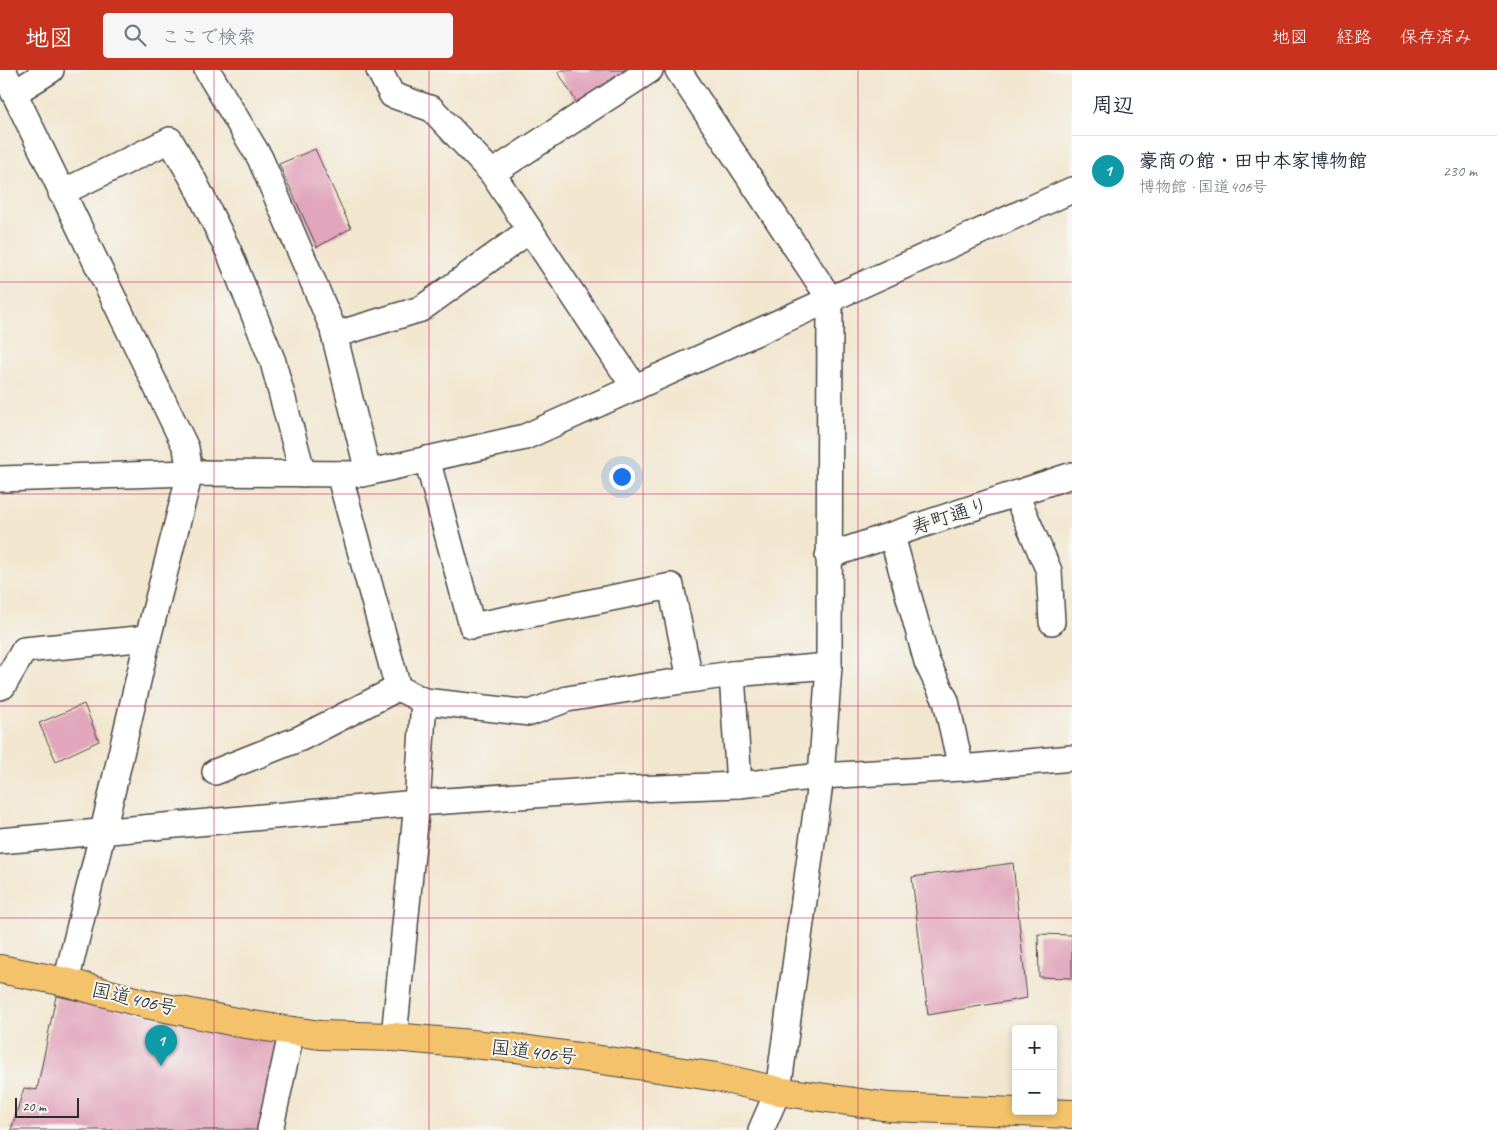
<!DOCTYPE html>
<html lang="ja">
<head>
<meta charset="utf-8">
<style>
  :root { --surface:#fff; --page:#f6f6f7; --text:#1f2937; --muted:#747a83; --line:#e0e1e3; --accent:#c8321e }
  body { margin:0; font-family:Caveat,"Klee One",sans-serif; background:var(--page); color:var(--text) }
  .controls { position:absolute; right:15px; bottom:15px; display:grid; overflow:hidden; border-radius:5px; box-shadow:0 2px 8px #0003 }
  .controls button { width:45px; height:45px; display:grid; place-items:center; padding:0; border:0; border-bottom:1px solid var(--line); background:var(--surface); color:var(--text); font:25px sans-serif }
  .scale { position:absolute; left:15px; bottom:12px; width:64px; box-sizing:border-box; padding-left:5px; border:2px solid #2b2b2b; border-top:0; font-size:14px; line-height:18px; white-space:nowrap; color:#2b2b2b; -webkit-text-stroke:4px #f6f6f2; paint-order:stroke }
  .you { position:absolute; left:621px; top:406px; width:18px; height:18px; margin:-12px; border:4px solid #fff; border-radius:50%; background:#1a73e8; box-shadow:0 0 0 8px #1a73e833 }
  .badge { display:grid; place-items:center; width:32px; height:32px; border-radius:50%; background:var(--accent); color:#fff; font-size:16px; font-weight:700 }
  .pin { position:absolute; translate:-50% -41px; filter:drop-shadow(0 1px 2px #0008) }
  .pin::after { content:''; position:absolute; top:26px; width:18px; height:15px; background:inherit; clip-path:polygon(0 0,100% 0,50% 100%) }
  .list { margin:0; padding:0; list-style:none }
  h2 { display:flex; justify-content:space-between; align-items:center; height:65px; margin:0; padding:0 20px; font-size:21px }
  h2 small { font-size:16px; font-weight:400; color:var(--muted) }
  .list li { display:grid; grid-template-columns:32px 1fr auto; gap:15px; align-items:center; box-sizing:border-box; height:70px; padding:0 20px; border-top:1px solid var(--line) }
  .list b { display:block; font-size:19px; white-space:nowrap }
  .list p { margin:0; font-size:16px; white-space:nowrap; color:var(--muted) }
  .list em { font-size:16px; font-style:normal; color:var(--muted) }
  .icon { flex:none; width:28px; height:28px; fill:none; stroke:currentColor; stroke-width:2; stroke-linecap:round; stroke-linejoin:round }
  .map { position:relative; flex:none; width:1072px; height:1060px; overflow:hidden }
  header { display:flex; align-items:center; gap:30px; box-sizing:border-box; height:70px; padding:0 25px; background:var(--accent); color:#fff }
  header strong { font-size:24px }
  nav { display:flex; gap:28px; margin-inline-start:auto; font-size:18px }
  .search { width:350px; height:45px; background:var(--page); display:flex; align-items:center; gap:12px; box-sizing:border-box; padding:0 18px; border-radius:5px; color:var(--muted); font-size:19px }
  main { display:flex }
  aside { flex:1; background:var(--surface) }
  .map>svg:first-child { display:block }
  .building { fill:#e1a6bc }
  .lines { fill:none; stroke-linecap:round; stroke-linejoin:round }
  .minor-casing { stroke:#494744; stroke-width:28 }
  .highway-casing { stroke:#494744; stroke-width:30 }
  .minor { stroke:#fff; stroke-width:25 }
  .highway { stroke:#f3c26a; stroke-width:28 }
  .grid { fill:none; stroke:#c2185b; stroke-width:1; stroke-opacity:0.55 }
  .labels { text-anchor:middle; dominant-baseline:central; stroke-width:4; stroke-linejoin:round; paint-order:stroke }
  .street-label { font-size:20px; fill:#2b2b2b; stroke:#f6f6f2 }
</style>
</head>
<body>
<header>
<strong>地図</strong>
<div class="search"><svg class="icon" aria-label="search" viewBox="0 0 24 24"><circle cx="10" cy="10" r="6"/><path d="M15 15l6 6"/></svg>ここで検索</div>
<nav><a>地図</a><a>経路</a><a>保存済み</a></nav>
</header>
<main>
<div class="map">
<svg width="1072" height="1060" viewBox="0 0 1072 1060">
  <rect width="100%" height="100%" fill="#f6f6f2"/>
  <filter id="ink" filterUnits="userSpaceOnUse"><feTurbulence type="fractalNoise" baseFrequency=".02" numOctaves="2"/><feDisplacementMap in="SourceGraphic" scale="10" xChannelSelector="R" yChannelSelector="G"/><feConvolveMatrix kernelMatrix="1 2 1 2 8 2 1 2 1" color-interpolation-filters="sRGB"/></filter>
  <filter id="wash" filterUnits="userSpaceOnUse"><feTurbulence type="fractalNoise" baseFrequency=".0096" numOctaves="4" result="noise"/><feDisplacementMap in="SourceGraphic" scale="20" xChannelSelector="R" yChannelSelector="G"/><feGaussianBlur stdDeviation="1.12" result="paint"/><feColorMatrix in="noise" values="0 0 0 0 0 0 0 0 0 0 0 0 0 0 0 0 0 1.4 0 .05"/><feComposite in="paint" operator="in"/></filter>
  <g filter="url(#wash)">
    <rect width="100%" height="100%" fill="#f2e6cf"/>
    <g id="blocks">
      <g class="building">
        <polygon points="561,0 633,0 579,36 558,2"/>
        <polygon points="315,79 351,158 317,177 279,94"/>
        <polygon points="84,634 99,671 56,691 39,653"/>
        <polygon points="1013,793 1027,928 928,945 912,807"/>
        <polygon points="1038,864 1072,865 1072,908 1039,907"/>
        <polygon points="56,926 285,974 267,1060 11,1060 24,1018 37,1020"/>
      </g>
    </g>
  </g>
  <g filter="url(#ink)">
    <use href="#blocks" fill-opacity="0" stroke="#494744" stroke-width="1"/>
    <g class="lines">
      <g class="minor-casing">
        <g id="minor">
          <polyline points="3,0 186,378 190,403 148,568 103,761 66,912"/>
          <polyline points="207,0 260,88 332,256 368,402"/>
          <polyline points="379,0 392,25 432,39 492,103"/>
          <polyline points="678,0 830,229 829,596 821,706 778,1021 761,1060"/>
          <polyline points="14,23 51,0"/>
          <polyline points="61,123 170,70 194,111 229,182 273,292 303,404"/>
          <polyline points="334,265 421,239 530,160"/>
          <polyline points="635,318 492,103 650,0"/>
          <polyline points="427,389 472,556 671,516 690,609"/>
          <polyline points="339,404 398,618 424,631 417,733 394,967"/>
          <polyline points="0,409 190,403 362,404 525,367 1072,120"/>
          <polyline points="1016,425 1049,501 1052,552"/>
          <polyline points="892,466 927,592 946,631 961,698"/>
          <polyline points="828,486 1072,405"/>
          <polyline points="732,604 739,715"/>
          <polyline points="0,617 3,616 24,580 148,568"/>
          <polyline points="424,631 530,643 567,629 654,615 732,604 829,596"/>
          <polyline points="215,702 301,668 398,618"/>
          <polyline points="0,771 417,733 605,720 739,715 821,706 961,698 1072,688"/>
          <polyline points="270,1060 292,960"/>
        </g>
      </g>
      <g class="highway-casing">
        <polyline id="highway" points="0,899 66,912 146,934 246,954 320,965 394,967 515,978 651,997 717,1007 778,1021 889,1037 1072,1044"/>
      </g>
      <use href="#minor" class="minor"/>
      <use href="#highway" class="highway"/>
    </g>
  </g>
  <path class="grid" d="M 214,0 L 214,1060M 429,0 L 429,1060M 643,0 L 643,1060M 858,0 L 858,1060M 0,212 L 1072,212M 0,424 L 1072,424M 0,636 L 1072,636M 0,848 L 1072,848"/>
  <g class="labels">
    <g class="street-label">
      <text transform="translate(950 446) rotate(-18)">寿町通り</text>
      <text transform="translate(134 929) rotate(13)">国道406号</text>
      <text transform="translate(534 982) rotate(7)">国道406号</text>
    </g>
  </g>
</svg>
<div class="controls">
<button>+</button>
<button>−</button>
</div>
<div class="scale">20 m</div>
<div class="you"></div>
<div class="pin badge" style="left:161px;top:996px;background:#0f9aa8">1</div>
</div>
<aside>
<h2>周辺<small></small></h2>
<ul class="list">
<li><span class="badge" style="background:#0f9aa8">1</span><div><b>豪商の館・田中本家博物館</b><p>博物館 · 国道406号</p></div><em>230 m</em></li>
</ul>
</aside>
</main>
</body>
</html>
